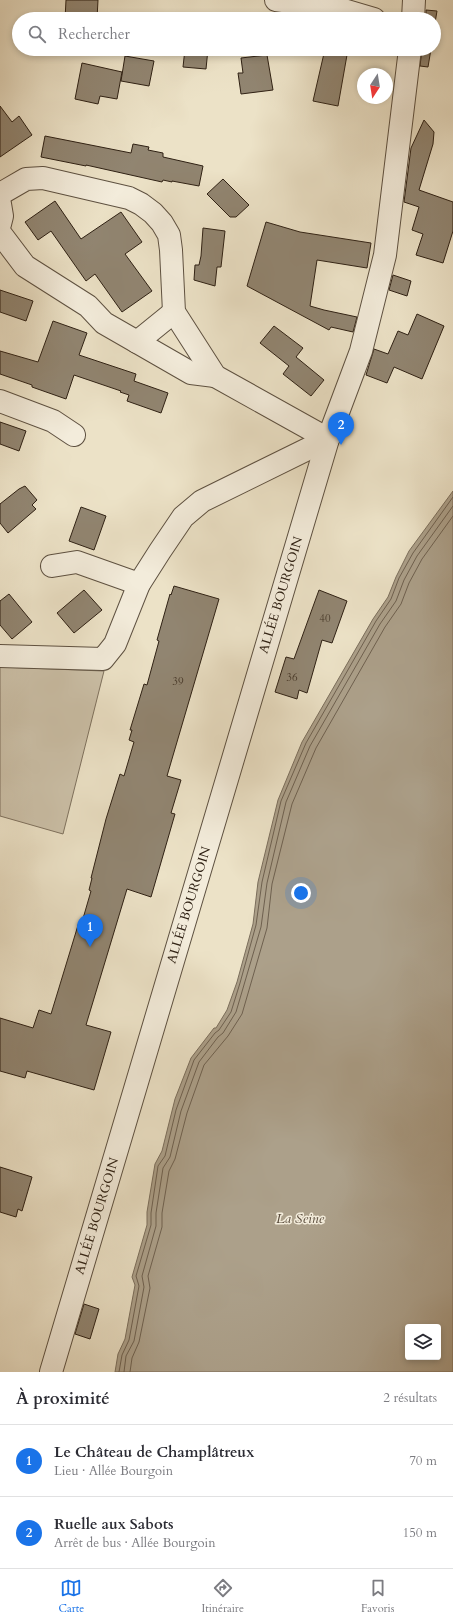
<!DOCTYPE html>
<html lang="fr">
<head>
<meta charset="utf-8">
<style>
  :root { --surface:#fff; --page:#f2f2f3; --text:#2b2b33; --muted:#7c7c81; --line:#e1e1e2; --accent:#1a73e8 }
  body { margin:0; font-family:Cardo,serif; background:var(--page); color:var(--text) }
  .controls { position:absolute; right:12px; bottom:12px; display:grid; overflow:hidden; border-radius:4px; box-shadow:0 2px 6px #0003 }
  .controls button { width:36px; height:36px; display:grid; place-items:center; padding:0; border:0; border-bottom:1px solid var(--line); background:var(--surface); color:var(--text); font:20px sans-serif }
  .compass { position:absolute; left:357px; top:68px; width:36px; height:36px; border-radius:50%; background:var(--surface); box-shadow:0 2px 6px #0003; rotate:192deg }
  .you { position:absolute; left:301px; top:893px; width:14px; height:14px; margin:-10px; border:3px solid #fff; border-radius:50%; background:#1a73e8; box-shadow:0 0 0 6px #1a73e833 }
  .badge { display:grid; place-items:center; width:26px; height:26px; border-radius:50%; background:var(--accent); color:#fff; font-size:13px; font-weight:700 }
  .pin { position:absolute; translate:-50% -33px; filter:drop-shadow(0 1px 2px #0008) }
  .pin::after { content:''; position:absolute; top:21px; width:14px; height:12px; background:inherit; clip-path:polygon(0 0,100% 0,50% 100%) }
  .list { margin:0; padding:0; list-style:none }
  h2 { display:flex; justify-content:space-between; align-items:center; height:52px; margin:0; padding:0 16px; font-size:17px }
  h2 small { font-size:13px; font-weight:400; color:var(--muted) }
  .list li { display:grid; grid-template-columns:26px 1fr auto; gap:12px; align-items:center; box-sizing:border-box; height:72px; padding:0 16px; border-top:1px solid var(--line) }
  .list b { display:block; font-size:15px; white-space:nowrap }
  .list p { margin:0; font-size:13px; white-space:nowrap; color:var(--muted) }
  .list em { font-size:13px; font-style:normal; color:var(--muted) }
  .icon { flex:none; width:22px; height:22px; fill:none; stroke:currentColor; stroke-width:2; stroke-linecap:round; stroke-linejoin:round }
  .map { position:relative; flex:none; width:453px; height:1372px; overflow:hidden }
  .search { position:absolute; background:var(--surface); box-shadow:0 2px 6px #0003; left:12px; right:12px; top:12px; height:44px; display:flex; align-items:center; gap:10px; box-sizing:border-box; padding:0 14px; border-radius:22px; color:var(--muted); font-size:15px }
  .sheet { height:196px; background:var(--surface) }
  nav { display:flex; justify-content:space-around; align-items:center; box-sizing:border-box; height:56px; border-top:1px solid var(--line); background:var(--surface); font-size:11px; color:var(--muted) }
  nav a { display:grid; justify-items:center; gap:2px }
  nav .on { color:var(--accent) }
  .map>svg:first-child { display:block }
  .green { fill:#ccc1a9; stroke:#7e715e }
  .water { fill:#aca08a; stroke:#7a6d5b; fill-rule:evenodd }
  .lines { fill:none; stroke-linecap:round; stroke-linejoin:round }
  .shore { stroke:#6e604f; stroke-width:1 }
  .building { fill:#918571; stroke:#2f2114 }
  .minor-casing { stroke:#5e5141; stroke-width:24 }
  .minor { stroke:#f3ecdb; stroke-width:22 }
  .labels { text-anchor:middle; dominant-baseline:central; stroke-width:3; stroke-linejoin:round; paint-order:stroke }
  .number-label { font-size:11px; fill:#483a2b }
  .street-label { font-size:13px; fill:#2f2114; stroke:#f3ecdb }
  .water-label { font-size:14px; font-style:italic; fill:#5b4d3d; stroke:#f3ecdb }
</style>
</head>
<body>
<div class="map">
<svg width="453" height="1372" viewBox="0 0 453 1372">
  <rect width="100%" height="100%" fill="#ece2c7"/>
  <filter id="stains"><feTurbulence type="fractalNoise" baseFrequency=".005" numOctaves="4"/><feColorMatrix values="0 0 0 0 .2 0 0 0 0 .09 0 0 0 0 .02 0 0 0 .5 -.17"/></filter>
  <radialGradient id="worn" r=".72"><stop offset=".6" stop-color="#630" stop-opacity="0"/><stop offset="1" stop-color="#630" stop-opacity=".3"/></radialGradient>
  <polygon class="green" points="0,667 104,671 63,834 0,816"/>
  <path class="water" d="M 453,491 L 453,1372 L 115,1372 L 118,1354 L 125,1339 L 135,1285 L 132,1277 L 147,1225 L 147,1212 L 155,1164 L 162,1151 L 175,1099 L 191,1058 L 214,1028 L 216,1028 L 227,1010 L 237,982 L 253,924 L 258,882 L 278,800 L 302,742 L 373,619 L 388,597 L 396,577 L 409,551 ZM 408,1327 L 438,1327 L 438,1357 L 408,1357 Z"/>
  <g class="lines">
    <g class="shore">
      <polyline points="119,1372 122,1355 129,1340 139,1286 136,1276 151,1225 151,1213 158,1166 165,1156 176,1110 194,1060 215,1033 219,1030 231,1012 240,983 256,925 262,882 281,801 306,743 376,621 391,599 399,578 413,553 453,497"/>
      <polyline points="124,1372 126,1356 134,1341 144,1287 142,1276 156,1226 156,1213 163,1168 170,1157 181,1111 199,1062 218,1037 223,1033 236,1012 261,927 267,883 286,802 310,746 380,624 396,601 404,580 417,556 453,506"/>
      <polyline points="130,1372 132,1358 139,1342 150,1288 148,1276 162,1227 162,1213 169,1171 175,1159 187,1113 204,1065 228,1036 242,1014 267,928 272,884 292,804 316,748 385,627 401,604 409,583 422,559 453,516"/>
    </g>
  </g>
  <g class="building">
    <polygon points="66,0 98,0 97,19 65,19"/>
    <polygon points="426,10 437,11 434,29 434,19 426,19"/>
    <polygon points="185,49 208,49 206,69 183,67"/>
    <polygon points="325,49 345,49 344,55 347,55 338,106 313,101"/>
    <polygon points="422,49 431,49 428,67 420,66"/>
    <polygon points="267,55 273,90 241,94 238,73 243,73 241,58"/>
    <polygon points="125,56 154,61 149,86 121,81"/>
    <polygon points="82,63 122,72 117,99 100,96 98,104 75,99"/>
    <polygon points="0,106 12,122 19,116 32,135 0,157"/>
    <polygon points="424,120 434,132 433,144 419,190 453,202 453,231 443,263 416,255 423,234 412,230 419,207 404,202 411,148"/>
    <polygon points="45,136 131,153 133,144 149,147 148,150 163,153 163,157 203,166 199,186 172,181 172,182 163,180 162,182 86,165 86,166 41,157"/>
    <polygon points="223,179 249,205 236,217 230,217 207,194"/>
    <polygon points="55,201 81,239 121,212 142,242 125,254 152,291 122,312 95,274 86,281 51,231 38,240 25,222"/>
    <polygon points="266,222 300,232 371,243 367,268 317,260 310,306 324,310 357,317 353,332 331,327 329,330 247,286"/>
    <polygon points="203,228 225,231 221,267 217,267 215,286 194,280 195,265 199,265 201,256"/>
    <polygon points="393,275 411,281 407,296 389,290"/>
    <polygon points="0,290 33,301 26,321 0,312"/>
    <polygon points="417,314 444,326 422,379 394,367 387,383 366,375 374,349 388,354 398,331 408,335"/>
    <polygon points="53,321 87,333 79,355 136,374 134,381 168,393 161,413 127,401 129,395 120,392 121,391 74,375 66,399 32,387 32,385 0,374 0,351 38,362"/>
    <polygon points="274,326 303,348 296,357 324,380 311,396 283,374 289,366 260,343"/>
    <polygon points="0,422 26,431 19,451 0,444"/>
    <polygon points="25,486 37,500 32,505 36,509 8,533 0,523 0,504 19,489"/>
    <polygon points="81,507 106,516 94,550 69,541"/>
    <polygon points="174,586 219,599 167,776 181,780 171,813 175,814 151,897 127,889 86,1025 111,1032 94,1090 27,1071 25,1078 0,1071 0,1018 33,1028 39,1010 51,1014 79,922 82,922 91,891 89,890 92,878 91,878 106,819 120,774 124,776 134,742 129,740 132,730 130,730 144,684 147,685 159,641 157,640 170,594 171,595"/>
    <polygon points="84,590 102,610 74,633 57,613"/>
    <polygon points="319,590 347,601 332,643 322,640 307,693 299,690 297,699 275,692 286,657 294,659"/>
    <polygon points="9,594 32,622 12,639 0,625 0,601"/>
    <polygon points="0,1167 32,1177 22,1211 18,1209 16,1217 0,1212"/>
    <polygon points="84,1304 99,1309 90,1339 75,1334"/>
  </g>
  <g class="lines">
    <g class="minor-casing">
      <g id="minor">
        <polyline points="276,0 340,9 374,19"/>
        <polyline points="413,19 414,0"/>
        <polyline points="0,194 26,179 43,178 129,198 141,204 153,213 162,223 169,235 171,250 174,312 215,376 328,439"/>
        <polyline points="0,204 2,216 0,224"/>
        <polyline points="0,233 25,266 88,306 104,323 191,373 215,376"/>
        <polyline points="137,342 174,312"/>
        <polyline points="0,401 53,421 74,435"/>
        <polyline points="52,566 77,562 139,584"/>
        <polyline points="0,656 103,659 115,644 139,584 160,551 183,517 202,501 328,439"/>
        <polyline points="51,1372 328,439 361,351 385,255 410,49"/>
      </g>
    </g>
    <use href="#minor" class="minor"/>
  </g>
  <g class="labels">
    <g class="number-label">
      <text x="325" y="618">40</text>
      <text x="292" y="677">36</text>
      <text x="178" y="681">39</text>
    </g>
    <g class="street-label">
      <text transform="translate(281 595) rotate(-73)">ALLÉE BOURGOIN</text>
      <text transform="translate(189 905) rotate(-73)">ALLÉE BOURGOIN</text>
      <text transform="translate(97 1216) rotate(-73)">ALLÉE BOURGOIN</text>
    </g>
    <g class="water-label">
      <text x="300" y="1218">La Seine</text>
    </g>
  </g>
  <rect width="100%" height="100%" filter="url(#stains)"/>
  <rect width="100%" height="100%" fill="url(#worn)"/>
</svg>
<div class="controls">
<button><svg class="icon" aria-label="layers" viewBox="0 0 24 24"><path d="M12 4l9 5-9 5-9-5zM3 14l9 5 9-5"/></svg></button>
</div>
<svg class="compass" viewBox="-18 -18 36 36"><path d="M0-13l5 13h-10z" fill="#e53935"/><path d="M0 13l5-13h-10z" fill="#7c7c81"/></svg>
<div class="you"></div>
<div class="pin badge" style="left:90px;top:947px">1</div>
<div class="pin badge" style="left:341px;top:445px">2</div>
<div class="search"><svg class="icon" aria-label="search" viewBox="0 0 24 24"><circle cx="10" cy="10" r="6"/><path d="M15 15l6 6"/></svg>Rechercher</div>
</div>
<section class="sheet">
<h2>À proximité<small>2 résultats</small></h2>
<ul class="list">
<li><span class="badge">1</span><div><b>Le Château de Champlâtreux</b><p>Lieu · Allée Bourgoin</p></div><em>70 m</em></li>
<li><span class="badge">2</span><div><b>Ruelle aux Sabots</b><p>Arrêt de bus · Allée Bourgoin</p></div><em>150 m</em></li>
</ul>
</section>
<nav>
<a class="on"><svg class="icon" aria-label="map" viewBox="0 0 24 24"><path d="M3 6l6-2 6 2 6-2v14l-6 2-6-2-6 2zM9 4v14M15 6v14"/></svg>Carte</a>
<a><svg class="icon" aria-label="directions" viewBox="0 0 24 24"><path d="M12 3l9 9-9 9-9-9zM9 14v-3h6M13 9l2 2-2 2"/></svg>Itinéraire</a>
<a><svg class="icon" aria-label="saved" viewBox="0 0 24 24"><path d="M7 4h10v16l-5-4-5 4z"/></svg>Favoris</a>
</nav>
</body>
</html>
